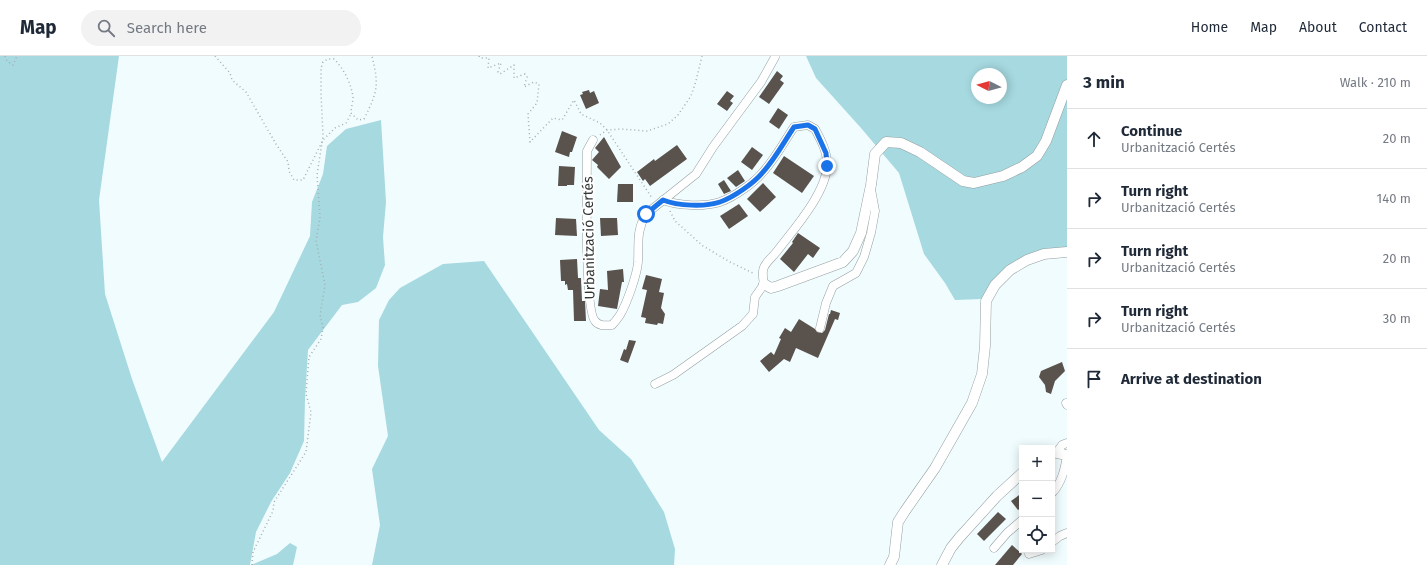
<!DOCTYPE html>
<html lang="en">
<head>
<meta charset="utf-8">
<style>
  :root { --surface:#fff; --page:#f2f2f3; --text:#1f2937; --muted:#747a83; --line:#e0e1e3 }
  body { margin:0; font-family:"Fira Sans",sans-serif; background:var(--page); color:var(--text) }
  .controls { position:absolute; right:12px; bottom:12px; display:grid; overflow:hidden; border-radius:0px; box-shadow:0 2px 10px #0003 }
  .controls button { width:36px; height:36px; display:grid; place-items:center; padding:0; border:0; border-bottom:1px solid var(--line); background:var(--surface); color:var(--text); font:20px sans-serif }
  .compass { position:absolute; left:971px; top:12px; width:36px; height:36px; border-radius:50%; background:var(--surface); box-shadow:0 2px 10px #0003; rotate:276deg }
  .stop { position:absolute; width:12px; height:12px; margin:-9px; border:3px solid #1a73e8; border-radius:50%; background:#fff }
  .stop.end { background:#1a73e8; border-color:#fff; box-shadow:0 1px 4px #0008 }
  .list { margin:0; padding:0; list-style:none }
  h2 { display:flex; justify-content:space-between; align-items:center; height:52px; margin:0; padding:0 16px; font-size:17px }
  h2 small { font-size:13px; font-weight:400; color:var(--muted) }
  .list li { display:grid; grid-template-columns:26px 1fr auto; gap:12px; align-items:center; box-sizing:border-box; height:60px; padding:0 16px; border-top:1px solid var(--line) }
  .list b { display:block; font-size:15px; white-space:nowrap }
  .list p { margin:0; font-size:13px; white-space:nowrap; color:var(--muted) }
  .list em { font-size:13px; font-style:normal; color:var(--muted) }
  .icon { flex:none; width:22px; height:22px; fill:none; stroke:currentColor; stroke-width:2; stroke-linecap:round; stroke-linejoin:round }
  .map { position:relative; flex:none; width:1067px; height:509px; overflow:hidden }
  header { display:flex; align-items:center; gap:24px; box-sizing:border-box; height:56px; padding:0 20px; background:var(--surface); border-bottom:1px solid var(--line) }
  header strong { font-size:19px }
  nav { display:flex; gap:22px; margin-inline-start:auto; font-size:14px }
  .search { width:280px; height:36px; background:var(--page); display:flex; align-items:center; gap:10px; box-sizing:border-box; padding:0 14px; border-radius:22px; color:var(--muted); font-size:15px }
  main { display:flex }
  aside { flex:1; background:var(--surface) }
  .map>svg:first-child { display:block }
  .green { fill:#a6d9e0; fill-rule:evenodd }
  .building { fill:#59524d }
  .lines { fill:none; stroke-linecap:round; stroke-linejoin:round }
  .minor-casing { stroke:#949fa0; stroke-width:9 }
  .major-casing { stroke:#949fa0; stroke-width:11 }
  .path { stroke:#a6aeaf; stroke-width:1.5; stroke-dasharray:1 3; stroke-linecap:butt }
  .minor { stroke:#fff; stroke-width:8 }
  .major { stroke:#fff; stroke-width:10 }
  .route { stroke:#1a73e8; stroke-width:5 }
  .labels { text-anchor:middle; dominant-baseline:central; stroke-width:4; stroke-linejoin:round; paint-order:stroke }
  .street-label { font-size:14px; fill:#303535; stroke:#fff }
</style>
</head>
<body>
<header>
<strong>Map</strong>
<div class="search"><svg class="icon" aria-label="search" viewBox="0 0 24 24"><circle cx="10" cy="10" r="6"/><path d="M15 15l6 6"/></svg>Search here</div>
<nav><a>Home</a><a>Map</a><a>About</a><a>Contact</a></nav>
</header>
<main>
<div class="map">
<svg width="1067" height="509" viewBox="0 0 1067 509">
  <rect width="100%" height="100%" fill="#f1fcfe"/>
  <g class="green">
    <polygon points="0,0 119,0 99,144 105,238 132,323 162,406 274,256 310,180 312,146 323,118 327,90 346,73 381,64 386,146 383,181 385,209 376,232 358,246 342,249 308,294 305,343 304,385 290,417 271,446 256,476 250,509 0,509"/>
    <path d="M 806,0 L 1067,0 L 1067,195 L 1010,214 L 982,243 L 955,244 L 945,227 L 924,198 L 899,117 L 861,72 L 816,22 ZM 977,18 L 1001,18 L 1001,42 L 977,42 Z"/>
    <polygon points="484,205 599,374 631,403 664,456 675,493 674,509 372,509 380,469 372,413 388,380 378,310 379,264 389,244 400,232 443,208"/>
    <polygon points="290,487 297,491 293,509 251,509 277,498"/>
  </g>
  <g class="building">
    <polygon points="777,15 783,20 780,24 784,27 769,48 759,41"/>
    <polygon points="589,34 590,37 594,35 599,47 586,53 580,39 583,38 582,36"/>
    <polygon points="727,35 734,40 730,45 733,47 727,55 717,48"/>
    <polygon points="778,52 788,59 779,73 769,66"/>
    <polygon points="562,75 577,81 572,96 570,96 569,101 555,96"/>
    <polygon points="604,81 621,111 609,123 597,111 598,109 592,104 599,96 595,92"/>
    <polygon points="677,89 687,103 650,130 645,123 643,125 637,116 654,103 655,105"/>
    <polygon points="752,91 763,99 752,114 741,106"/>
    <polygon points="784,100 814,120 802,137 773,117"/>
    <polygon points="559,110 575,111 574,129 567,129 567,130 558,130"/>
    <polygon points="738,114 745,125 736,131 727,122"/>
    <polygon points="724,124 731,135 724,138 718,128"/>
    <polygon points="763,127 776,141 760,156 747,143"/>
    <polygon points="618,128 633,128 633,146 617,146"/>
    <polygon points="739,148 748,160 729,173 720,160"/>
    <polygon points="556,162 576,163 577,180 555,179"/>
    <polygon points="600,162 617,162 618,179 601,180"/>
    <polygon points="798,177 820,192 813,202 808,198 794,216 780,203 793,187 792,186"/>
    <polygon points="577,203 578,222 581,222 582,245 585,245 586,265 574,265 573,234 568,234 567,228 565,229 565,225 561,225 560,204"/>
    <polygon points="623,213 624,226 622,226 617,253 598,250 600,233 608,234 607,215"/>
    <polygon points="646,219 662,223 659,236 664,237 661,252 665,258 663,268 658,267 657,269 645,267 646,262 641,261 647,234 642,233"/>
    <polygon points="831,254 840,257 838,264 835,263 818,302 796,292 790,306 784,303 769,316 760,305 771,296 774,299 781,283 779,282 785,272 791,276 799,263 815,273 817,276 822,277 825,274 829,258 830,258"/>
    <polygon points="629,284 636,285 628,307 620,304 624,293 626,294"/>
    <polygon points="1062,306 1065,315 1055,325 1051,338 1046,336 1045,329 1039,321 1041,315"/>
    <polygon points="1022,437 1022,451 1018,454 1011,445"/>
    <polygon points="998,456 1006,463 984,485 977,478"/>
    <polygon points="1012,489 1022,498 1013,509 995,509"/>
  </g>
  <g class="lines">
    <g class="minor-casing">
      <g id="minor">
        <path d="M 593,84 L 587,95 C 587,120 584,253 595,265 C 600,271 606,269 612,269 C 615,266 618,262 620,259 C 627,247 637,219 638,206 C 639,187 636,175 646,158 L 696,118 L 713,91 L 761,26 L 775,1"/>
        <polyline points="820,272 826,247 833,230 856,217 864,201 871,177 875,155 871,133"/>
        <path d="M 655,328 L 673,319 L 742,270 L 753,258 L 755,241 L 764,228 C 760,208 766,209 778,194 C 794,173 826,137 827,110 C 828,97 821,84 815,73 L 808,69 L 794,71 C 784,86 775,103 763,116 C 754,127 734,141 720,146 C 705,151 678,150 663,144"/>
        <polyline points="1066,347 1067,349"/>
        <polyline points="1057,396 1062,389 1067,387"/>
        <path d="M 1052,437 C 1062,427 1065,412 1067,399"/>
        <polyline points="1052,486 1060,480 1067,477"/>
        <polyline points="994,492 1007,477 1022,464"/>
        <polyline points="1029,498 1042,494"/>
      </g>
    </g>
    <g class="major-casing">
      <g id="major">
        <polyline points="764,228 771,232 778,230 843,206 853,195 861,177 871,129 875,98 886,86 901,87 920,96 963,125 974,127 1003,120 1022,111 1037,100 1046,85 1067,29"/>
        <polyline points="1052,396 1067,399"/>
        <polyline points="890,509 894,501 898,466 905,455 935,412 972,347 982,318 985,290 986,245 995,229 1010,214 1027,204 1044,198 1067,196"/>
        <polyline points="942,509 951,492 959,482 997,440 1022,417"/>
      </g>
    </g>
    <g class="path">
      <polyline points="5,0 7,5 13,9 17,0"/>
      <polyline points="215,0 230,17 232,24 246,36 276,88 288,106 289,115 294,124 303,124 323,84 335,72 346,67 351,58"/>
      <polyline points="479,0 480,2 489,2 488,12 501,7 498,16 500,18 514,9 514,22 525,18 527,21 524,31 534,26 539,28 537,47 528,58 530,86 553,62 562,64 574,44 581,58 600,67 607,74 652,142"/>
      <polyline points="600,79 607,74 621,73 647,75 668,68 678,59 691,40 696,25 702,0"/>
      <polyline points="670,155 675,165 703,190 730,206 755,218"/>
      <path d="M 252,509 L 253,496 L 273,455 L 274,446 L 306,396 L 311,356 L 306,338 L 309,301 L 321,283 L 323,272 L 320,259 L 325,229 L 316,185 L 320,161 L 317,119 L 323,80 L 321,37 L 321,12 L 323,6 L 328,3 L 334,3 C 344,13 351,27 353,41 C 353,46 351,52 351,57 L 358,64 L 364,63 C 378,35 379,30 372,0"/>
    </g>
    <use href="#minor" class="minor"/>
    <use href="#major" class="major"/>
  </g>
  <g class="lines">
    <path class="route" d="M 646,158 L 663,144 C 678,150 705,151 720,146 C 734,141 754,127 763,116 C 775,103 784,86 794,71 L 808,69 L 815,73 L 826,97 L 827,110"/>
  </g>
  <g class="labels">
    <g class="street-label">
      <text transform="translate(589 182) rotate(-91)">Urbanització Certés</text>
    </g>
  </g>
</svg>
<div class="controls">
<button>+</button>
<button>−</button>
<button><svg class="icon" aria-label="locate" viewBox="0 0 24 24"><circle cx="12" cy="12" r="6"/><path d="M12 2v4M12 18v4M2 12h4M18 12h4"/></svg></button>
</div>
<svg class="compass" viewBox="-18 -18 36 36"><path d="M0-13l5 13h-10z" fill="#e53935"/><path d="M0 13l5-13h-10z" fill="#747a83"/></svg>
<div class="stop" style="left:646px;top:158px"></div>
<div class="stop end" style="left:827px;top:110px"></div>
</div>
<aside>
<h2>3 min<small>Walk · 210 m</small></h2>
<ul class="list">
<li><svg class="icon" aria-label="ahead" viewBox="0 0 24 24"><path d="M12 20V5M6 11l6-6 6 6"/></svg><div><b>Continue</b><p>Urbanització Certés</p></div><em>20 m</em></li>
<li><svg class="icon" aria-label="right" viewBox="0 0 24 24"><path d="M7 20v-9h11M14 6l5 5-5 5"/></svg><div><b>Turn right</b><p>Urbanització Certés</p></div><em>140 m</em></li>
<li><svg class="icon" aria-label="right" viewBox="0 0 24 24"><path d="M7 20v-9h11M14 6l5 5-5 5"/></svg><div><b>Turn right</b><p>Urbanització Certés</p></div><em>20 m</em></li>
<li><svg class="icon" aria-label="right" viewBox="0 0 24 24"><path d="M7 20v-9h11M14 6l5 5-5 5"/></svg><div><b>Turn right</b><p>Urbanització Certés</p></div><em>30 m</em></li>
<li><svg class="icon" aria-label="arrive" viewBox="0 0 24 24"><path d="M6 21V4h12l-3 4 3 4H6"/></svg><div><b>Arrive at destination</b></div></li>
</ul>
</aside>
</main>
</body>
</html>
